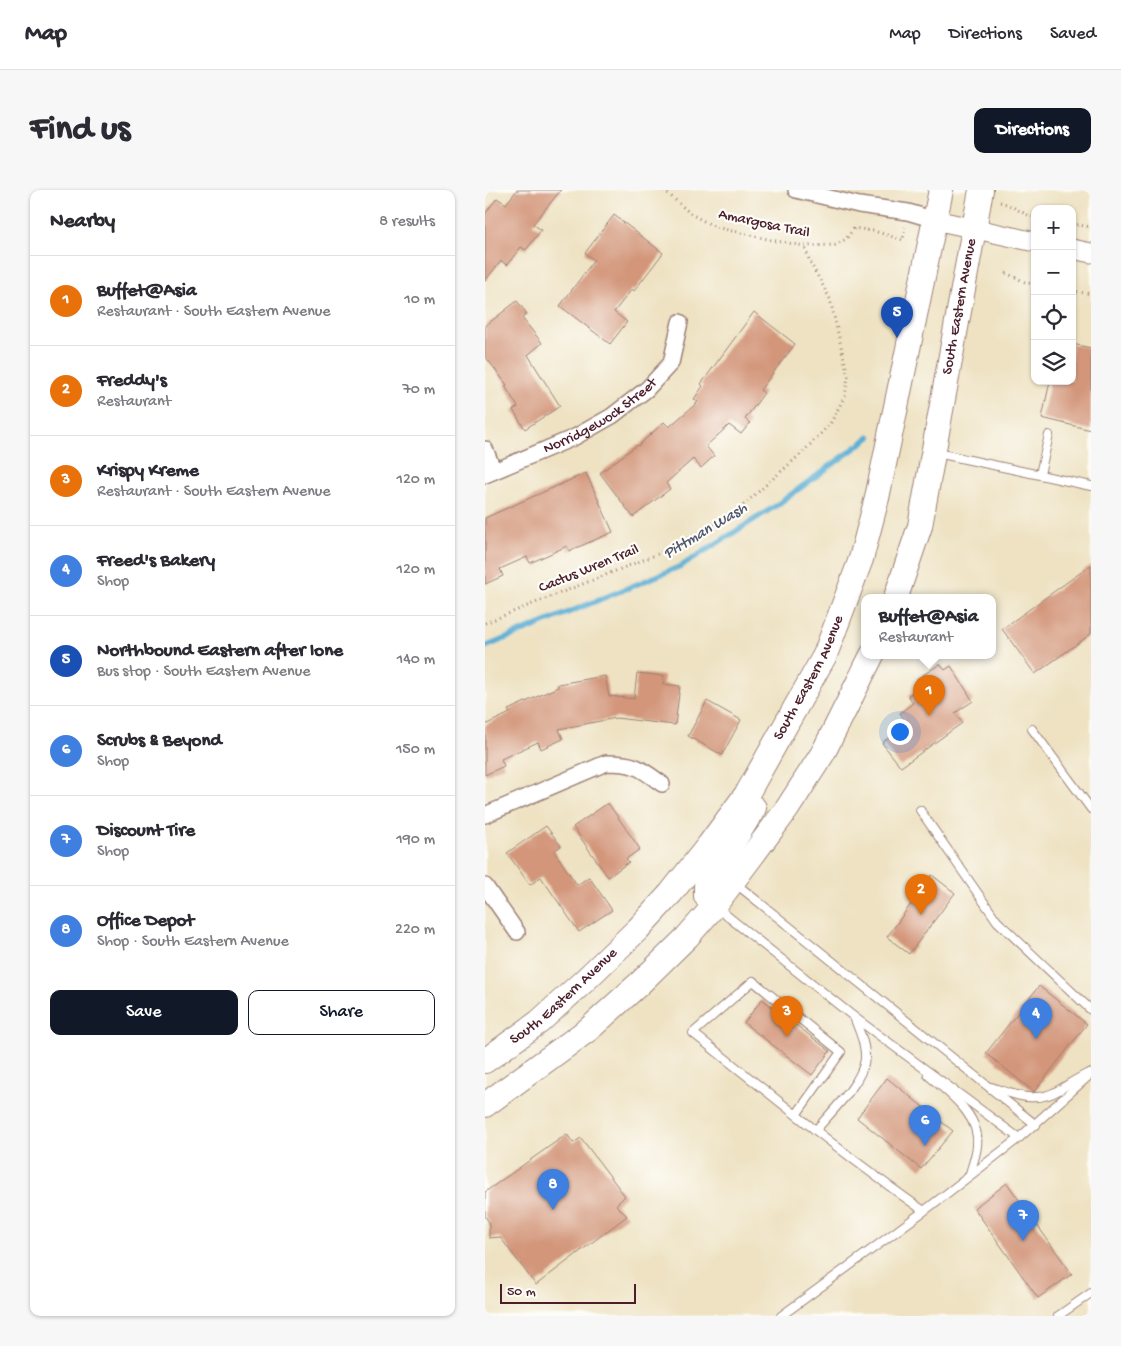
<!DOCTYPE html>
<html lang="en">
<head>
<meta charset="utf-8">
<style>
  :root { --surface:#fff; --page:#f7f7f7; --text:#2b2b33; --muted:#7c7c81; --line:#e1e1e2; --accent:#111827 }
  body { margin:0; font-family:"Gochi Hand",sans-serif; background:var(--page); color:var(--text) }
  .controls { position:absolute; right:15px; top:15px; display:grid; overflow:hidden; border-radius:10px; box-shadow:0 1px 4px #0004 }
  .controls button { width:45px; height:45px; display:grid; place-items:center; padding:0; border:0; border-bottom:1px solid var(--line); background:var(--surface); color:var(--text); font:25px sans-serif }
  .scale { position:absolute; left:15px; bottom:12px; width:136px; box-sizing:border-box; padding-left:5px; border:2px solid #4a1f2b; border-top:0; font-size:14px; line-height:18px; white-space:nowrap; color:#4a1f2b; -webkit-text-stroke:4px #fdfcf7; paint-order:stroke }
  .you { position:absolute; left:414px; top:541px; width:18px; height:18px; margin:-12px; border:4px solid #fff; border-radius:50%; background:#1a73e8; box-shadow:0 0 0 8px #1a73e833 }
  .badge { display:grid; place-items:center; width:32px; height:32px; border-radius:50%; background:var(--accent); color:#fff; font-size:16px; font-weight:700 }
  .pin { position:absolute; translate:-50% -41px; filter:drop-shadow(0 1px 2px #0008) }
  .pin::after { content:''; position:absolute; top:26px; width:18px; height:15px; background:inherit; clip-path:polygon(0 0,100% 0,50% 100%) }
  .popup { position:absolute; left:376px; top:404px; width:135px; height:65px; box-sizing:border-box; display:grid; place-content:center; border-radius:10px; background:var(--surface); filter:drop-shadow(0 1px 4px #0005); font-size:16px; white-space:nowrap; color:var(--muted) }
  .popup b { font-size:19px; color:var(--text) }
  .popup::after { content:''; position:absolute; left:50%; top:100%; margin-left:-10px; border:10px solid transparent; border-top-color:var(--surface) }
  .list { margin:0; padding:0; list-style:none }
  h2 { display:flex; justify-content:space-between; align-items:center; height:65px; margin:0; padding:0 20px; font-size:21px }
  h2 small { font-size:16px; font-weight:400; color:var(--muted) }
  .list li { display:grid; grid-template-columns:32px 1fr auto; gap:15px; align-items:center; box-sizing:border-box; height:90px; padding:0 20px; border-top:1px solid var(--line) }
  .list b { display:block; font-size:19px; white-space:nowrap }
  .list p { margin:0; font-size:16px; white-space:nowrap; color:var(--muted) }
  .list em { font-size:16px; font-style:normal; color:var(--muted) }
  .actions { display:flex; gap:10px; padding:15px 20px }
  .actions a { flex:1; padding:11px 0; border:1px solid var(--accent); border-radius:10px; text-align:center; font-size:18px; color:var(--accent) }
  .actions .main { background:var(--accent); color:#fff }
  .icon { flex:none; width:28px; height:28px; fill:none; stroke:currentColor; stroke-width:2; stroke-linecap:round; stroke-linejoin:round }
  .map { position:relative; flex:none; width:606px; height:1126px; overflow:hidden; border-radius:10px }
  header { display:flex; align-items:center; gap:30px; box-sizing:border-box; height:70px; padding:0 25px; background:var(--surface); border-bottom:1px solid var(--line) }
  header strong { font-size:24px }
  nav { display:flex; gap:28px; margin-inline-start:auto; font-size:18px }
  .intro { display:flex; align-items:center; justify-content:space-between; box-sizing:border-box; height:120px; padding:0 30px }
  h1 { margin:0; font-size:35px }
  .button { padding:12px 22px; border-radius:10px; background:var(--accent); color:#fff; font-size:18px; font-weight:700 }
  main { display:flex; gap:30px; padding:0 30px }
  aside { flex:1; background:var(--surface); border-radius:10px; box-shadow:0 1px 4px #0004 }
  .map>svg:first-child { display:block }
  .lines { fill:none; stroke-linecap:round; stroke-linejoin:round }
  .stream { stroke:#58add4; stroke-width:5.5 }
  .building { fill:#d3967a }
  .service-casing { stroke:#9c8076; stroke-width:10 }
  .minor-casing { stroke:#9c8076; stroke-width:18 }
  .tertiary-casing { stroke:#9c8076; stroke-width:21 }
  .primary-casing { stroke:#9c8076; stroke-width:26 }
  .path { stroke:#9c8076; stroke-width:3; stroke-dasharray:1 4; stroke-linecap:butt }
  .service { stroke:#fff; stroke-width:8 }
  .minor { stroke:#fff; stroke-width:15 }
  .tertiary { stroke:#fff; stroke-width:19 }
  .primary { stroke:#fff; stroke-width:24 }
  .labels { text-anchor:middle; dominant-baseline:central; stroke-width:4.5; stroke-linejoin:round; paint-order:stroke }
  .street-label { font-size:15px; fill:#4a1f2b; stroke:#fdfcf7 }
  .water-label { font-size:16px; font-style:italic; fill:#50586f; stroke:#fdfcf7 }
</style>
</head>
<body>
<header>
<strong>Map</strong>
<nav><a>Map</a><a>Directions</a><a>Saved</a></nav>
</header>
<div class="intro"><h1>Find us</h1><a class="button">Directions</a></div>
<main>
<aside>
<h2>Nearby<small>8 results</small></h2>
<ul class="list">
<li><span class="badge" style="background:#e8710a">1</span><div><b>Buffet@Asia</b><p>Restaurant · South Eastern Avenue</p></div><em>10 m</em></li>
<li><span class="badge" style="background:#e8710a">2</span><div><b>Freddy's</b><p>Restaurant</p></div><em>70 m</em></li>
<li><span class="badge" style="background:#e8710a">3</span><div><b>Krispy Kreme</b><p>Restaurant · South Eastern Avenue</p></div><em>120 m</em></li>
<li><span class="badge" style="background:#3f7fe0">4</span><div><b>Freed's Bakery</b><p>Shop</p></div><em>120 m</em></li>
<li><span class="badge" style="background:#1a4fb4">5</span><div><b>Northbound Eastern after Ione</b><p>Bus stop · South Eastern Avenue</p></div><em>140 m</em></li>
<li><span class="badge" style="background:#3f7fe0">6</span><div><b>Scrubs &amp; Beyond</b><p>Shop</p></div><em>150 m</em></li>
<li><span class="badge" style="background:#3f7fe0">7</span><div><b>Discount Tire</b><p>Shop</p></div><em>190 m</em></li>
<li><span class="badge" style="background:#3f7fe0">8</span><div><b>Office Depot</b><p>Shop · South Eastern Avenue</p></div><em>220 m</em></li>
</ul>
<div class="actions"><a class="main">Save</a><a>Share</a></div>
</aside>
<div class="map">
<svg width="606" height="1126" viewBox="0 0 606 1126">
  <rect width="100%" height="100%" fill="#fdfcf7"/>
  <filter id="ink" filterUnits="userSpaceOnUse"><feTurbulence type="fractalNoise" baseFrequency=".02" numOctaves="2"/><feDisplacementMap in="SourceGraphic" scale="10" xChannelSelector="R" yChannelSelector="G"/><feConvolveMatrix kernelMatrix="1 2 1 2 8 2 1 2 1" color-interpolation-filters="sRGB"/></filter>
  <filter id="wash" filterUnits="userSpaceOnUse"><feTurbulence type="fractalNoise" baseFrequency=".0096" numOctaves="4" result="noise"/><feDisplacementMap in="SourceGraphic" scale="20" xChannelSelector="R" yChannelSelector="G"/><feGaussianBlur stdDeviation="1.12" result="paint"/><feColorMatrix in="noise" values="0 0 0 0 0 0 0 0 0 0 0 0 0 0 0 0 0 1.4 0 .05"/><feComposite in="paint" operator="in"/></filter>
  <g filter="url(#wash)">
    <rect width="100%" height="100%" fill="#eee2c2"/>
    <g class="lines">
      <polyline class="stream" points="0,457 196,376 289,317 385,247"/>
    </g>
    <g id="blocks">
      <g class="building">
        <polygon points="32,0 76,0 48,34 56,40 41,60 36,57 22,75 16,71 0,91 0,24 12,8 21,14"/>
        <polygon points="129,25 178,63 149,101 147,99 129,122 142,132 125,154 75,116 109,70 100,63"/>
        <polygon points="32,111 42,124 37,128 57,153 43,165 75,216 40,239 28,220 33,217 20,196 22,195 0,166 0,136"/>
        <polygon points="269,122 310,154 275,200 279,203 260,229 265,233 256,244 244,235 221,256 229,266 216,278 208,269 181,293 185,299 148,327 115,283 152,255 153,256 179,232 184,237 213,212 209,209 218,196 216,194"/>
        <polygon points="587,154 606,158 606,240 557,228 565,191 587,191"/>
        <polygon points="101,283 128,342 84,361 82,356 45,373 42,367 15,379 18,386 0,394 0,328"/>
        <polygon points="606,375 606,444 550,484 517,439"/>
        <polygon points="455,474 460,480 466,476 488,511 470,523 477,533 416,577 397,553 410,543 406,537 419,529 415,523 428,513 423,505 437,498 432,489"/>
        <polygon points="152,483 179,486 178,494 195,496 190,535 131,528 74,539 78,549 56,559 53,552 16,569 19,576 0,585 0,535 25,523 23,520 73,497 73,494 120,486 124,506 149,509"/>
        <polygon points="222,511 256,530 237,565 203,546"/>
        <polygon points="123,613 155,659 141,669 144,672 123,687 88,637"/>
        <polygon points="61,636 76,656 69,661 92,695 104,687 127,720 94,742 56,687 45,695 22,663"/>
        <polygon points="447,685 470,703 424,764 402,747"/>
        <polygon points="554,796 602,834 549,902 501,863"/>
        <polygon points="277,809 345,861 327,885 259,833"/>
        <polygon points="402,888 468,941 436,979 372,928"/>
        <polygon points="82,944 88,953 96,948 140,1006 131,1015 142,1026 51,1095 15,1047 4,1048 4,1032 0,1026 0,1002"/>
        <polygon points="522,993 587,1084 553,1108 489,1018"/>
      </g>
    </g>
  </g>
  <g filter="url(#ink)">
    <use href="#blocks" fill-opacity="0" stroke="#9c8076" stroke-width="1"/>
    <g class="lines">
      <g class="service-casing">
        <g id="service">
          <polyline points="452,263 606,296"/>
          <polyline points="555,284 564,245"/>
          <polyline points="547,539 606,619"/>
          <polyline points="435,620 512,731 606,820"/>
          <polyline points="250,693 551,935"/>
          <polyline points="231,717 369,827 534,948"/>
          <path d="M 443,885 C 463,903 496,925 492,956 C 491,966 487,977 484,986"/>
          <path d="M 506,897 C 529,905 551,914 574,900 C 584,894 593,888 604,883"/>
          <path d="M 311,925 L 356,862 L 268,791 L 208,843 C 284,903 359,965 439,1021"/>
          <path d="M 331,940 C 346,922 377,893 380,869 C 381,855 374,840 369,827"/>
          <polyline points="296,1126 439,1021 534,948 606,884"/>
          <polyline points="573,1126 606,1103"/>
        </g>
      </g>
      <g class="minor-casing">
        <g id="minor">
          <polyline points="311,0 374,15 423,22 450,30"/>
          <polyline points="0,259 9,281"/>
          <path id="s1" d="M 0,285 L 90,247 L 127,226 L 162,199 L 186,173 L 195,132"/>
          <path d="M 0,625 L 121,573 C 150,573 154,577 177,594"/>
          <polyline points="0,696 32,742"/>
        </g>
      </g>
      <g class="tertiary-casing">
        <g id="tertiary">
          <polyline points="450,30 550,52"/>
          <polyline points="587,59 606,63"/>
        </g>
      </g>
      <g class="primary-casing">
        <g id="primary">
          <path id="s2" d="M 411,407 L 435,336 L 496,0"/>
          <polyline points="230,715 221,706 221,696 269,618"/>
          <path id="s3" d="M 0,871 L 54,832 L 98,792 L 153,739 L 186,703 L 224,655 L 263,602 L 340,465 L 376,369 L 392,308 L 456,0"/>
          <polyline points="0,915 104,839 155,793 202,747 230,715 302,619 338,563 387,465"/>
        </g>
      </g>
      <g class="path">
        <polyline points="179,0 206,24 230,37 291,51 320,56 350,55 361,49 369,38 389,41 418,50 420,37"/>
        <path d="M 515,12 C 528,15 536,24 550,27"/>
        <polyline points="587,34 606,37"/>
        <polyline points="521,83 542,93 550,94"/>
        <polyline points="587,101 606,104"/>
        <polyline points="0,433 173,364 246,326 318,262 345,234 360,206 363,186 345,109 324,70 320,56"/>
      </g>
      <use href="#service" class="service"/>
      <use href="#minor" class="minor"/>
      <use href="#tertiary" class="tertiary"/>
      <use href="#primary" class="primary"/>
    </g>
  </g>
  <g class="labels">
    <g class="street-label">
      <text transform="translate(279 34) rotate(12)">Amargosa Trail</text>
      <text stroke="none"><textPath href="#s2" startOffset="298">South Eastern Avenue</textPath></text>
      <text stroke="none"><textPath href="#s1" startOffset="130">Norridgewock Street</textPath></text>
      <text transform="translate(104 379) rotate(-22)">Cactus Wren Trail</text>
      <text stroke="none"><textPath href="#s3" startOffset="508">South Eastern Avenue</textPath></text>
      <text stroke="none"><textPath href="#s3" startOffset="102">South Eastern Avenue</textPath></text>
    </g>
    <g class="water-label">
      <text transform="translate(221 342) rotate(-31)">Pittman Wash</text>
    </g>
  </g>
</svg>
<div class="controls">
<button>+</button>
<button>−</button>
<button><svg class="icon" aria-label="locate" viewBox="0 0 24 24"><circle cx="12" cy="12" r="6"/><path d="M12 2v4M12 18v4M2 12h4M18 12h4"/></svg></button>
<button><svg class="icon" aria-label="layers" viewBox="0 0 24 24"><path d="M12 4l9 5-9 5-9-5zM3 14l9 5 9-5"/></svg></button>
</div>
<div class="scale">50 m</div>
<div class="you"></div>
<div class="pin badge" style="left:444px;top:526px;background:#e8710a">1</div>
<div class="popup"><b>Buffet@Asia</b>Restaurant</div>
<div class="pin badge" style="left:436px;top:725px;background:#e8710a">2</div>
<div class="pin badge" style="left:302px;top:847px;background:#e8710a">3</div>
<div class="pin badge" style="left:551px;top:849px;background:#3f7fe0">4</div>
<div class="pin badge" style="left:412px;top:148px;background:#1a4fb4">5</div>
<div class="pin badge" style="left:440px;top:956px;background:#3f7fe0">6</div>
<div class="pin badge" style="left:538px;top:1051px;background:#3f7fe0">7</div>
<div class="pin badge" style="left:68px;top:1020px;background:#3f7fe0">8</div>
</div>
</main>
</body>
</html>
